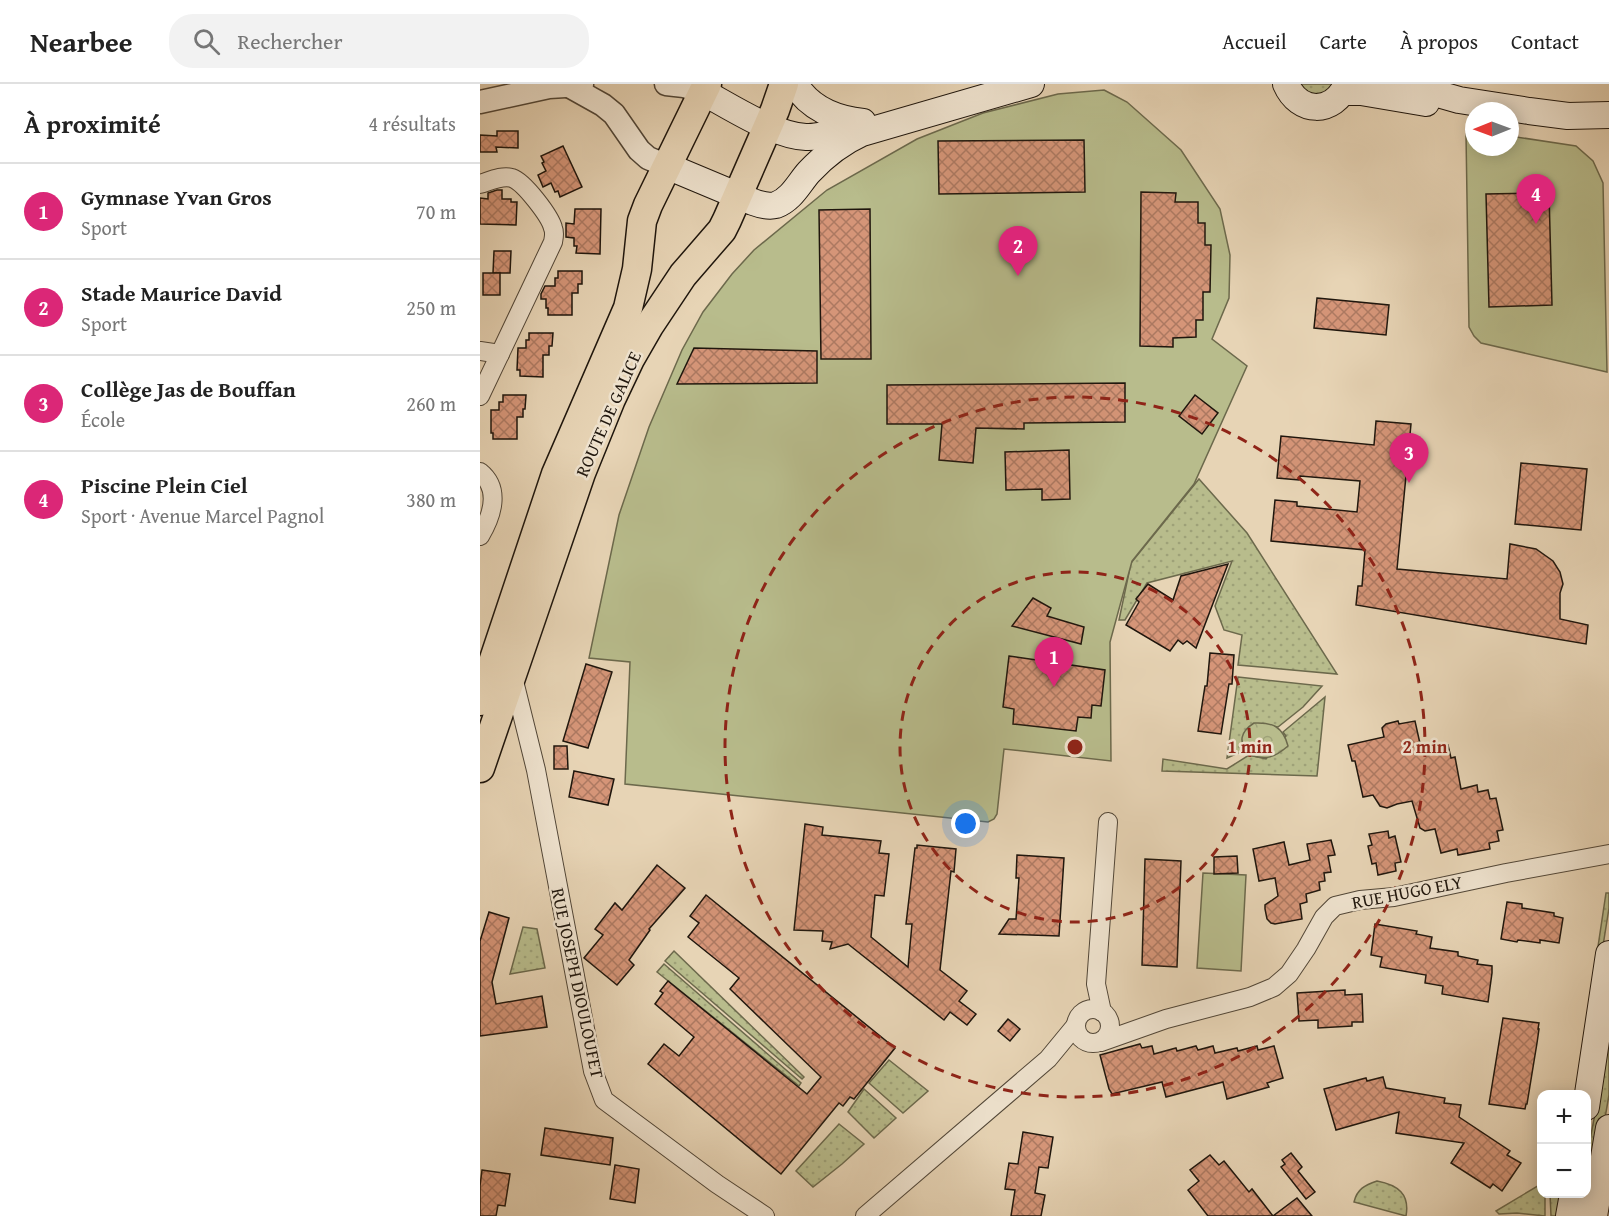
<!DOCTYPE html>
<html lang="fr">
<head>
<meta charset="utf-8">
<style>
  :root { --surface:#fff; --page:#f2f2f2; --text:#222; --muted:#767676; --line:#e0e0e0; --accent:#db2777 }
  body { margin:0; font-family:"Gentium Book Plus",serif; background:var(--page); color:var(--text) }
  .controls { position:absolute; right:18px; bottom:18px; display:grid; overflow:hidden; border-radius:12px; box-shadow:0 3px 15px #0003 }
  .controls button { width:54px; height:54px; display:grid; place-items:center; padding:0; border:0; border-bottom:2px solid var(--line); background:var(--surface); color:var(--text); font:30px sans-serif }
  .compass { position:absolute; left:985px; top:18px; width:54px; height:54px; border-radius:50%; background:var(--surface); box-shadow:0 3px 15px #0003; rotate:269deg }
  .you { position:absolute; left:486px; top:740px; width:21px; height:21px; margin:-15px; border:4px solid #fff; border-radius:50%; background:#1a73e8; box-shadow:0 0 0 9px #1a73e833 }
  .badge { display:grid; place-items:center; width:39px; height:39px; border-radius:50%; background:var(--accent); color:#fff; font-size:20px; font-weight:700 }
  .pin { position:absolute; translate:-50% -50px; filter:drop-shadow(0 2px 3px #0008) }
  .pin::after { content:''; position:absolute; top:32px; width:21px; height:18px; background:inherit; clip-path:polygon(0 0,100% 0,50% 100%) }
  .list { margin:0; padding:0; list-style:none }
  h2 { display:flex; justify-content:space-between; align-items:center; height:78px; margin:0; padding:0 24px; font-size:26px }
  h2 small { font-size:20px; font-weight:400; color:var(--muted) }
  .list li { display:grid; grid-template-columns:39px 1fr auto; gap:18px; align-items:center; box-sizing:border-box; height:96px; padding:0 24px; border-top:2px solid var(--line) }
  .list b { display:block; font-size:22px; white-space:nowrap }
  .list p { margin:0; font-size:20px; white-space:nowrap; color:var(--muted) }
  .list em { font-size:20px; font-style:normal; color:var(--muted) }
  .icon { flex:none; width:33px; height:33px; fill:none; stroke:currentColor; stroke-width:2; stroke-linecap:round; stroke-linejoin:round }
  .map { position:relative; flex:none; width:1129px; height:1132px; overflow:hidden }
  header { display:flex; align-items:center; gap:36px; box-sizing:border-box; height:84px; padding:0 30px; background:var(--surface); border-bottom:2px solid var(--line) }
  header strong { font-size:28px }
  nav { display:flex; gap:33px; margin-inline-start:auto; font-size:21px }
  .search { width:420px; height:54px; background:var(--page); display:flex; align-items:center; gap:15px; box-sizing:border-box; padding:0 21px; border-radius:24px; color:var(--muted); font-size:22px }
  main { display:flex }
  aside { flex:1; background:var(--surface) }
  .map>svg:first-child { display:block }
  .grass { fill:url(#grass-dots); stroke:#6c694c; stroke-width:1.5 }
  .park { fill:url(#park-crowns); stroke:#6c694c; stroke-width:1.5 }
  .pitch { fill:#b8bc8c; stroke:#6c694c; stroke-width:1.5 }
  .building { fill:url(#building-cross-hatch); stroke:#1f160d; stroke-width:1.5 }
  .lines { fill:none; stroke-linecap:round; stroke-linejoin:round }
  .minor-casing { stroke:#514637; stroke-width:20 }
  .tertiary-casing { stroke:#514637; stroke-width:25 }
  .secondary-casing { stroke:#1f160d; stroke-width:28 }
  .primary-casing { stroke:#1f160d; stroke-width:31 }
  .minor { stroke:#efe3cf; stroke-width:18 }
  .tertiary { stroke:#efe3cf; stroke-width:22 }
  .secondary { stroke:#efe3cf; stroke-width:26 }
  .primary { stroke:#e7d4b5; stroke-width:28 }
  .ring { fill:none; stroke:#8f2418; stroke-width:3; stroke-dasharray:10 8 }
  .labels { text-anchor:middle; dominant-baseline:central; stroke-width:5; stroke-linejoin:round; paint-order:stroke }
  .street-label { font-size:18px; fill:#1f160d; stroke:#efe3cf }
  .centre { fill:#8f2418; stroke:#efe3cf; stroke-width:3 }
  .ring-label { font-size:18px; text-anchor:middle; font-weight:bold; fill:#8f2418; stroke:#efe3cf; stroke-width:5; stroke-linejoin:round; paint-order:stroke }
</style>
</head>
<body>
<header>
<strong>Nearbee</strong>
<div class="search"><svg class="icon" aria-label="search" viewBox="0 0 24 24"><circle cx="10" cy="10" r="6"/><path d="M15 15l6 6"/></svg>Rechercher</div>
<nav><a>Accueil</a><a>Carte</a><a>À propos</a><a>Contact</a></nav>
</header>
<main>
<aside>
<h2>À proximité<small>4 résultats</small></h2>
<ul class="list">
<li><span class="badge">1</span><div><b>Gymnase Yvan Gros</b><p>Sport</p></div><em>70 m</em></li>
<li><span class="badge">2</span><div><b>Stade Maurice David</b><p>Sport</p></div><em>250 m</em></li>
<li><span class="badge">3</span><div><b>Collège Jas de Bouffan</b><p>École</p></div><em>260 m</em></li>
<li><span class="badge">4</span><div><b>Piscine Plein Ciel</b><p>Sport · Avenue Marcel Pagnol</p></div><em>380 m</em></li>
</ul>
</aside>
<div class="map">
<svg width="1129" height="1132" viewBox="0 0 1129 1132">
  <defs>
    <pattern id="grass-dots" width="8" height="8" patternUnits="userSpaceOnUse" patternTransform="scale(1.5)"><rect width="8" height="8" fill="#b8bc8c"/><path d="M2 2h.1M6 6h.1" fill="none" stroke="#9ea178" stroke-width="1.8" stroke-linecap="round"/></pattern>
    <pattern id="park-crowns" width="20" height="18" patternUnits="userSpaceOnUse" patternTransform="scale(1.5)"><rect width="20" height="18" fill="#b8bc8c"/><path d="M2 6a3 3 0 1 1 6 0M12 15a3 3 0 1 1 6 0" fill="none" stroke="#9ea178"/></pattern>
    <pattern id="building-cross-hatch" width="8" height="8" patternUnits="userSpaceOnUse" patternTransform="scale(1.5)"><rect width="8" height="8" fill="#d59578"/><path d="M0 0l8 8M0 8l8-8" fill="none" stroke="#ac7961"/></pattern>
  </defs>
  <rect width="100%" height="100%" fill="#e7d4b5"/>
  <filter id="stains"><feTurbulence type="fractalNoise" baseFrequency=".00333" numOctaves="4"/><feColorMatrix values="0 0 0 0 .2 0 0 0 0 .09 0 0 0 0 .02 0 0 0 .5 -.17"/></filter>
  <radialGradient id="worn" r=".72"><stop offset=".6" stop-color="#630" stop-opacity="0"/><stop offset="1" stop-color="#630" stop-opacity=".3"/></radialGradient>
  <g class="grass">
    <polygon points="812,0 858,0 839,16"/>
    <polygon points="719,395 767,449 857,590 758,581 762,551 744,546 735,522 752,477 667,499 645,536 639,536 651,479"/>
    <polygon points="758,593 842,602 823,623 798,643 792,642 762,659 765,666 747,674"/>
    <polygon points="845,613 837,692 682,687 683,675 747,685 769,671 786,675 806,652 803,648"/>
    <polygon points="1126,809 1129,809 1129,824 1104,981 1096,1010"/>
    <polygon points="43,843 57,845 65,884 30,890"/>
    <polygon points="194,867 324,993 322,995 185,877"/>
    <polygon points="184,880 321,999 319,1002 177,888"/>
    <polygon points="1129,942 1129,1011 1108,1132 1106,1110 1107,1071 1124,984"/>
    <polygon points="409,976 448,1007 423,1029 389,999"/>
    <polygon points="384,1005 416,1034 394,1054 368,1028"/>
    <polygon points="359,1040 384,1060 362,1080 333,1103 316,1087"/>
    <path d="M 897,1097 C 918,1101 930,1110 926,1132 L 874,1118 C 877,1105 885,1101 897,1097 Z"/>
    <polygon points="1061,1100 1062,1110 1065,1110 1065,1132 1037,1129 1019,1130 1016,1127"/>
    <polygon points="1070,1110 1087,1110 1082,1132 1071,1132"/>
  </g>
  <path class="park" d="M 774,639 C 793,638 803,643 808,662 C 794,674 787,676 769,671 C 758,658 760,648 774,639 Z"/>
  <g class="pitch">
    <polygon points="624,6 647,18 701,66 740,125 750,171 749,214 732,255 767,282 714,400 652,477 630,558 631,677 524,665 517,730 514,735 508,738 145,700 150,578 109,574 139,431 169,343 202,266 223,228 252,190 274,166 347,106 437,55 503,29 578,10"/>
    <polygon points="994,47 994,63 1030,63 1030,52 1096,62 1113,77 1123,99 1127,288 1001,259 994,252 989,243 986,50"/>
    <polygon points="723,789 766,791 761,887 717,884"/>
  </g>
  <g class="building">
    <polygon points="17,47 38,47 38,64 16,63 17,68 0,68 0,51 17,52"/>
    <polygon points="604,56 605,108 459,110 458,57"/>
    <polygon points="83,62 102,103 80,113 78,107 75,108 71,99 63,103 58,91 66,87 62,79 64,78 61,72"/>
    <polygon points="17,106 22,106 22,115 31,115 31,118 37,118 36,141 0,140 0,114 8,115 8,109"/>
    <polygon points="661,108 696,109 695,118 718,118 718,139 725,139 725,161 731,161 730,208 723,208 723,236 716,236 716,253 693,254 693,263 660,262"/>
    <polygon points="1069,109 1072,221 1009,223 1006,110"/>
    <polygon points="95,125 121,125 120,170 96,169 97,162 94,162 94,154 86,153 86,139 94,140"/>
    <polygon points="390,125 391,275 341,275 339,126"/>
    <polygon points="14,167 31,167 30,189 13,189"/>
    <polygon points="78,187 102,187 102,200 98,200 98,209 92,209 92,231 68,231 68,224 66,224 66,215 61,215 61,210 65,202 75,202 75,194 78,194"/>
    <rect x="3" y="189" width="17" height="22"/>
    <polygon points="837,214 909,221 906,251 834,244"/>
    <polygon points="49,249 73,249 72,262 69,262 69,271 63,271 63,293 40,292 40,286 37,286 38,264 46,264 46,256 49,256"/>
    <polygon points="214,264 337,267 337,299 197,300"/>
    <polygon points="645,299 645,338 544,339 544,345 496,344 493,379 459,376 462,340 407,340 407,301"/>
    <polygon points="23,311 46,311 45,325 43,325 43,333 37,333 37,355 13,355 13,349 11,349 11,326 19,326 19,318 23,318"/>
    <polygon points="715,311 738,329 722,350 699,332"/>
    <polygon points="896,337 931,340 917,485 1027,495 1030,460 1056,465 1073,477 1080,488 1083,500 1080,509 1080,535 1108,541 1106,560 876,521 878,502 882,502 885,466 791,457 795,416 817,418 817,422 877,428 880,397 820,392 819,396 797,394 801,352 894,361"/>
    <polygon points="589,366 590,415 562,416 562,405 526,406 525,368"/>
    <polygon points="1041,379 1107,385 1101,446 1035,440"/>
    <polygon points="748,480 716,564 707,557 703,560 698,556 690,567 646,541 659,518 656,515 668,500 693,516 701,492"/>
    <polygon points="553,514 571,524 567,532 604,543 601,560 532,542"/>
    <polygon points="730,569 754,571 752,600 749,600 741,650 718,647 725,602 727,602"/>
    <polygon points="529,572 625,586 621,622 612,621 611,634 598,633 596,647 533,640 534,625 523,623"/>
    <polygon points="106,580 132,588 108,664 83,657"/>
    <polygon points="918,637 919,640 935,637 941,664 956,661 956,663 968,661 971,674 975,673 981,705 997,701 998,708 1008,706 1010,715 1016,714 1023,746 1017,747 1019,757 1009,759 1010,765 978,771 977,765 961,769 955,745 945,747 940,744 932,717 917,720 907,724 900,722 893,711 883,713 875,677 872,677 868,661 904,653 902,644 906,640"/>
    <polygon points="74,662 87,662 88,685 74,685"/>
    <polygon points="94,687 134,695 128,721 89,713"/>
    <polygon points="325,740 343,743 342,751 401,757 399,769 409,770 404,812 395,811 391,853 428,883 432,840 426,840 435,764 437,764 437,761 476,765 474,788 471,787 460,886 487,907 479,917 496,930 487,941 470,928 464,936 368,860 350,865 352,858 342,857 343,847 314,846"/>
    <polygon points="908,747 909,754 915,752 921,778 915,779 916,787 898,791 896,779 892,780 888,762 892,761 889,750"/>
    <polygon points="851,756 855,771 848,772 851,788 844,789 845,797 839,798 840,806 826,810 827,818 820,820 822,835 795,840 791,839 787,835 785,825 785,821 798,812 795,794 779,797 773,765 804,758 809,781 830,776 827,760"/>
    <polygon points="537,771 584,774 579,852 519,850 529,835 536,835 539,794 536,794"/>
    <polygon points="757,772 758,789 734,790 734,773"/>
    <polygon points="665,775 701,777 697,883 662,881"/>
    <polygon points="177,781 205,804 169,845 170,846 149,876 154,881 137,901 104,874 123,851 115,845 135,819 142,826"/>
    <polygon points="226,811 415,964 374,1015 370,1013 363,1022 359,1019 301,1090 168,980 184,960 199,972 214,953 175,920 183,909 180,907 188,897 327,1010 341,993 250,905 259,894 208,853 219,839 210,832"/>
    <polygon points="1027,818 1042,820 1042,824 1074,829 1074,832 1083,834 1079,859 1060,856 1060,859 1038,856 1037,858 1021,855"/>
    <polygon points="9,828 29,834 12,898 16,920 62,912 67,943 0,952 0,857"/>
    <polygon points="895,840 937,847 936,850 952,853 950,864 978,868 978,872 998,876 997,880 1012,882 1012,889 1008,918 962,910 963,902 945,899 946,891 900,883 902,873 891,871"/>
    <polygon points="865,906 865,911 882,910 883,938 872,938 872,942 838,944 838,936 819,937 817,909"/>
    <polygon points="1023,934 1059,939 1058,945 1059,945 1057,959 1047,1020 1046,1020 1045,1025 1009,1020"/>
    <polygon points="528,935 540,945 530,957 518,947"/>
    <polygon points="660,960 662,964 672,962 674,970 696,964 697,967 716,962 718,966 733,962 735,969 757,964 758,967 777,962 778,966 794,962 803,994 787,999 789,1003 747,1015 743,998 686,1013 682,998 632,1010 629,1005 620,971"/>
    <polygon points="903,993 906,1004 965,1014 964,1019 981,1021 979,1033 1030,1067 1027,1071 1041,1079 1022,1107 1013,1100 1010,1104 971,1079 984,1059 916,1049 919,1028 856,1046 844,1005 886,994 887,997"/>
    <polygon points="65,1044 133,1054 130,1081 61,1071"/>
    <polygon points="543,1048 573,1053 568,1084 559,1083 555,1109 565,1111 561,1132 531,1132 535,1106 525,1105 529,1079 538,1080"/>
    <polygon points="811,1069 822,1083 818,1087 835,1108 826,1115 801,1083 805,1080 802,1076"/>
    <polygon points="730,1071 739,1081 744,1077 769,1108 772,1105 793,1132 728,1132 708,1106 719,1097 710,1086"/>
    <polygon points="135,1081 159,1085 155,1119 130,1115"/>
    <polygon points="2,1086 30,1090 25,1122 18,1121 16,1132 0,1132 0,1102"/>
    <polygon points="817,1114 832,1132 793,1132"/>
  </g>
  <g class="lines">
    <g class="minor-casing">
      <g id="minor">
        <path d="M 0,100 C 10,97 22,91 32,94 C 44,98 70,132 73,144 C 75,149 74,153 73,158 L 0,312"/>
        <polyline points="0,267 20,270"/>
        <path d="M 0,388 C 21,405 12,432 0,452"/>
        <polyline points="33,593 56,686 113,987 124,1016 237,1100 285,1132"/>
        <circle cx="613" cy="942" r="17"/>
        <polyline points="622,928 616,900 628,738"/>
        <polyline points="621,958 686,935 770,913 794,903 809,890 826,865 844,833 855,822 880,816 914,813 1026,789 1129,770"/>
        <polyline points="385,1132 568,975 596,941"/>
      </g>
    </g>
    <g class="tertiary-casing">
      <g id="tertiary">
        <polyline points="186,0 204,2 223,8"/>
        <polyline points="89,2 123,21 134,30 159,66 168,74 187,82"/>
        <polyline points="0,18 69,3 102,1"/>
      </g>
    </g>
    <g class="secondary-casing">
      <g id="secondary">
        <path d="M 315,0 C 329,24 356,35 383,38"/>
        <path d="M 806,0 C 819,30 853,31 867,0"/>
        <polyline points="923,0 979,16 1049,27 1088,32 1129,31"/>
        <path d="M 223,8 C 251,23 295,52 326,53 C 343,54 361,45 376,40"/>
        <polyline points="863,8 881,8 946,19"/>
        <path d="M 187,82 L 273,118 C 281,121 288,123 296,121 C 312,115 319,99 329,88 C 344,72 362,58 382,49 L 551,0"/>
        <polyline points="1106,1023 1129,870"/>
        <polyline points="1089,1132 1093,1110"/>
        <polyline points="1114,1132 1129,1044"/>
      </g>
    </g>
    <g class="primary-casing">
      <g id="primary">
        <polyline points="0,617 76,390 148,224 157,185 162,137 168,121 227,0"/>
        <polyline points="0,684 101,389 131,315 150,275 169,242 203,191 242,146 247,136 295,26 304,0"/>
      </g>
    </g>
    <use href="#minor" class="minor"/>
    <use href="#tertiary" class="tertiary"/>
    <use href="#secondary" class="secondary"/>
    <use href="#primary" class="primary"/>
  </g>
  <g class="ring">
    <circle cx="595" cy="663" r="175"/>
    <circle cx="595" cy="663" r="350"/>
  </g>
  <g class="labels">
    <g class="street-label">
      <text transform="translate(128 330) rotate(-66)">ROUTE DE GALICE</text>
      <text transform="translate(927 808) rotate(-11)">RUE HUGO ELY</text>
      <text transform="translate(98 899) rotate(78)">RUE JOSEPH DIOULOUFET</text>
    </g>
  </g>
  <circle cx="595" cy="663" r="9" class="centre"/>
  <g class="ring-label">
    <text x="770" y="669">1 min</text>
    <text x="945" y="669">2 min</text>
  </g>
  <rect width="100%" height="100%" filter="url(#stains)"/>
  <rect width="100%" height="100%" fill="url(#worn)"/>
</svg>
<div class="controls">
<button>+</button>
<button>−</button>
</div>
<svg class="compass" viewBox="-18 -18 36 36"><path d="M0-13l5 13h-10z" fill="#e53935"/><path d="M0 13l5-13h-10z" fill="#767676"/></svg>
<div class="you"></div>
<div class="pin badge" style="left:574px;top:603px">1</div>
<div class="pin badge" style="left:538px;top:192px">2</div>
<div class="pin badge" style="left:929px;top:399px">3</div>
<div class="pin badge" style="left:1056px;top:140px">4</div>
</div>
</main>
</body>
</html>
